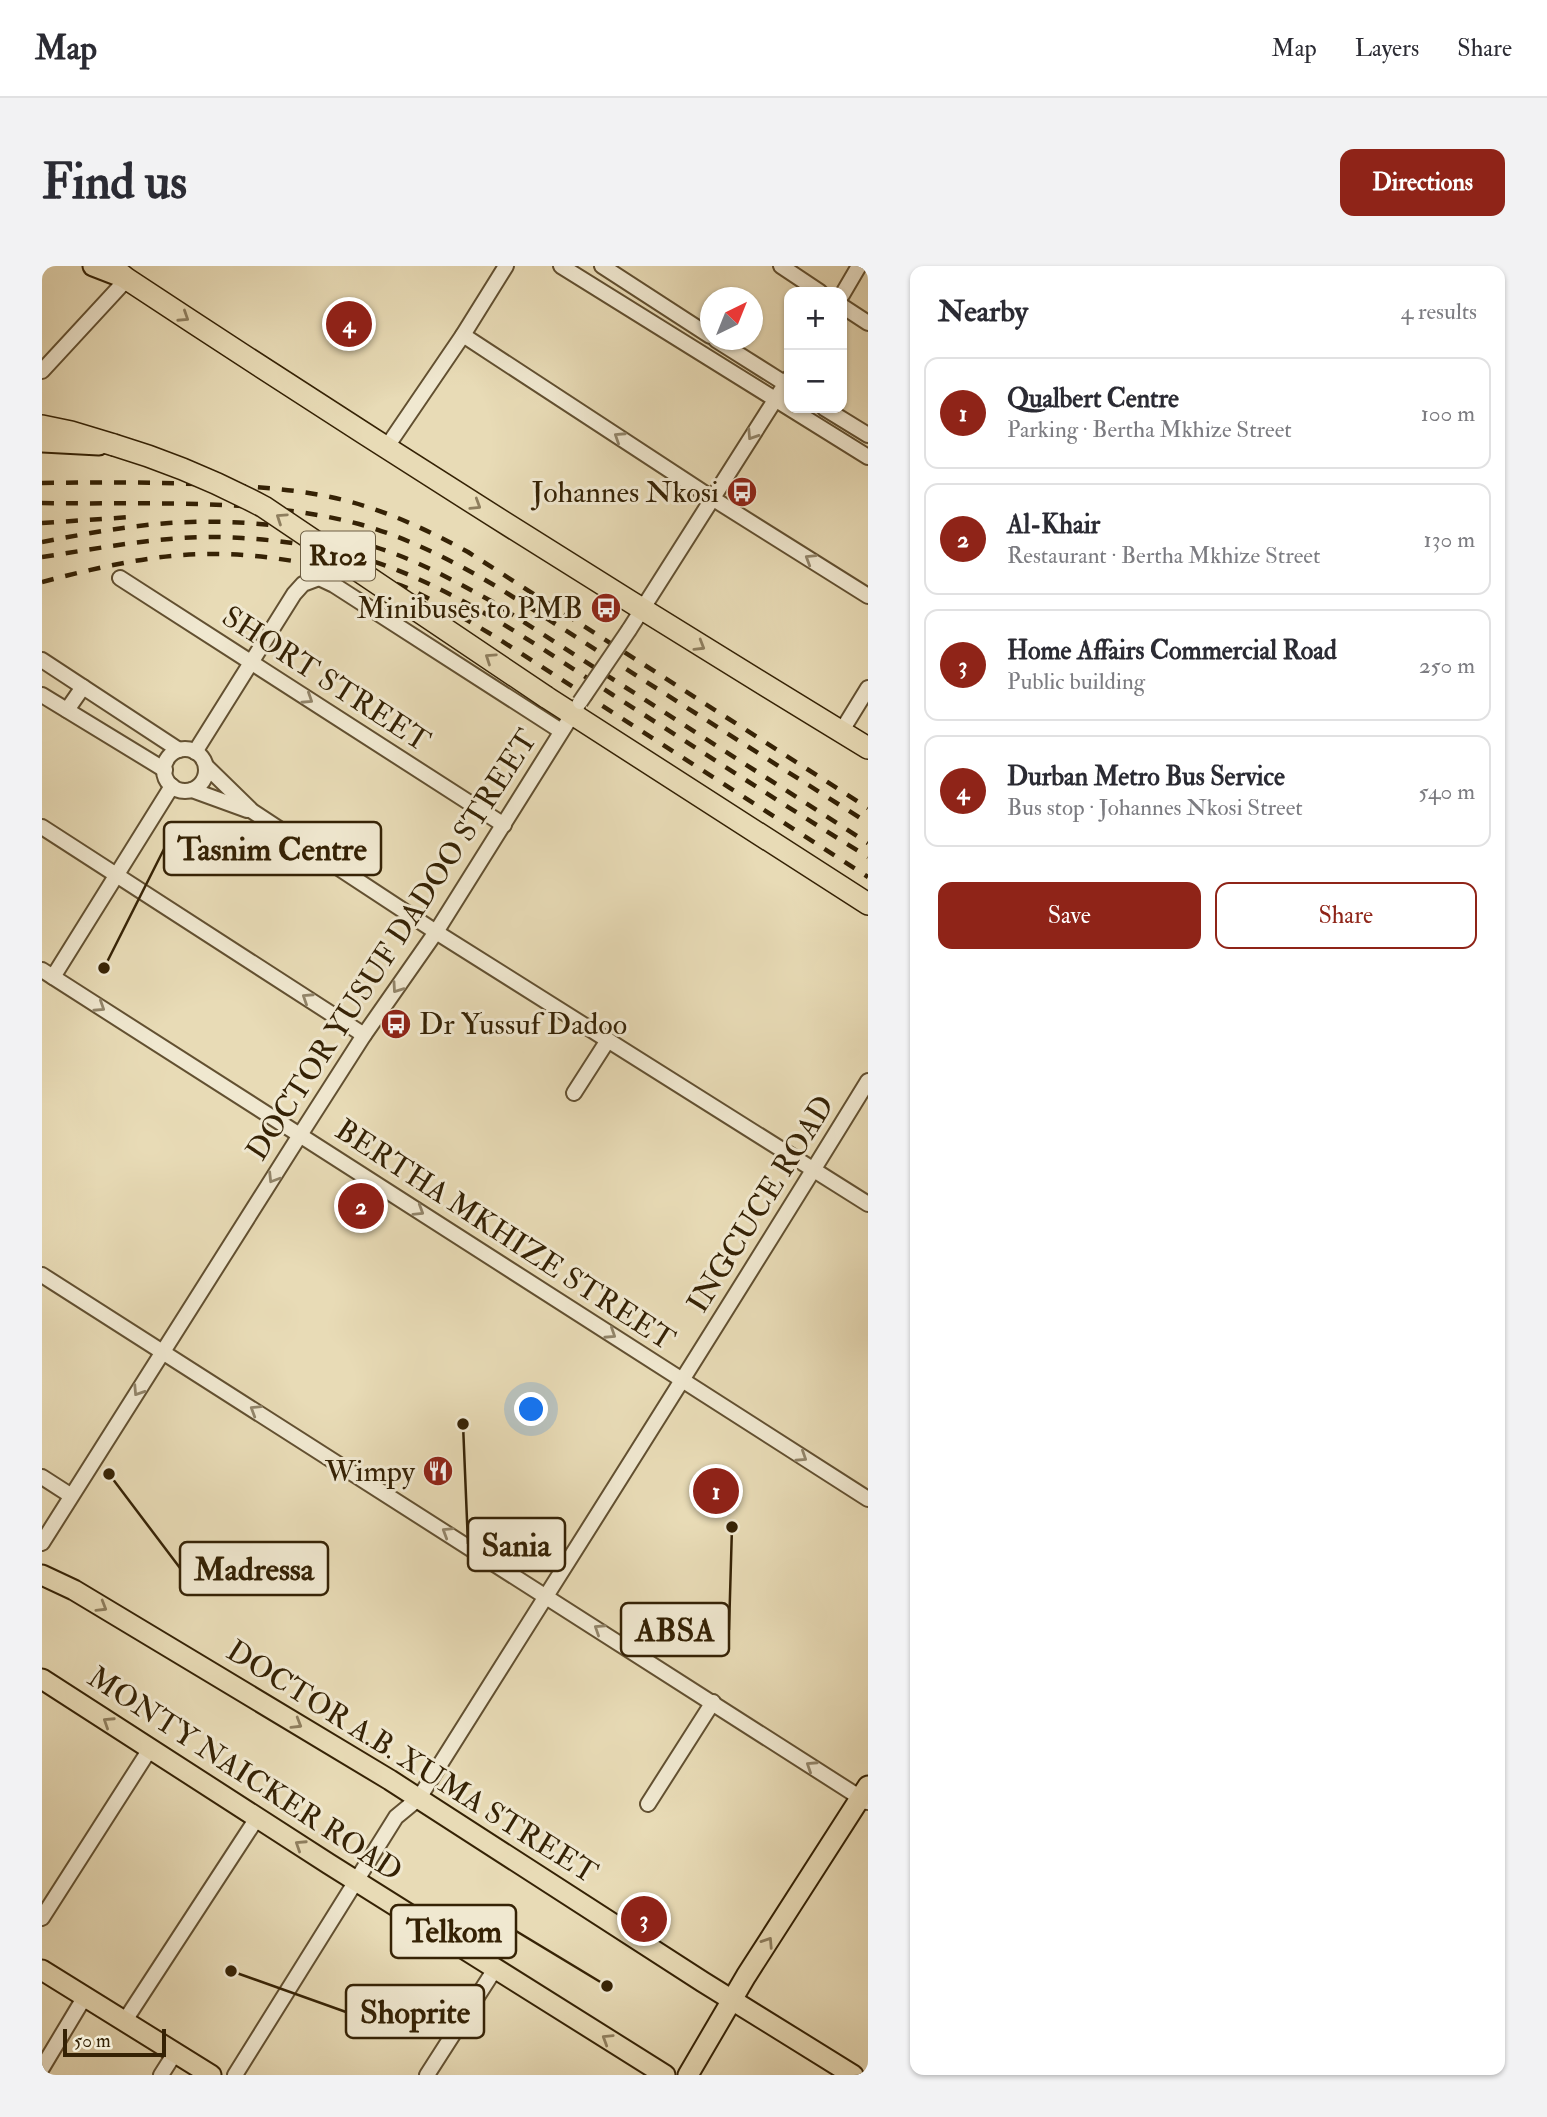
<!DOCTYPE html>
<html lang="en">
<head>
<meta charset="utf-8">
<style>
  :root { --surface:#fff; --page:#f2f2f3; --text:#2b2b33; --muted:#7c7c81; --line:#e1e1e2; --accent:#8f2418 }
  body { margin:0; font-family:"IM FELL Double Pica",serif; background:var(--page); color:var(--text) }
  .controls { position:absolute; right:21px; top:21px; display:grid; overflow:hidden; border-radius:14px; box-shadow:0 2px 5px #0004 }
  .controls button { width:63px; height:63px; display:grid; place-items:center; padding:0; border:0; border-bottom:2px solid var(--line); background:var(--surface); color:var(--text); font:35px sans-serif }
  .compass { position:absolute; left:658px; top:21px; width:63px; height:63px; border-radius:50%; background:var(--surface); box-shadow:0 2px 5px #0004; rotate:43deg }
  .scale { position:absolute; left:21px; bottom:18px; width:103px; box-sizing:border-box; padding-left:7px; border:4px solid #352205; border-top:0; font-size:19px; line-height:24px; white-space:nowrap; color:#352205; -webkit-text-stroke:5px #f0e8d0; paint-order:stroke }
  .you { position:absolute; left:490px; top:1144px; width:24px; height:24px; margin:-18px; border:5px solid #fff; border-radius:50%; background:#1a73e8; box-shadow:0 0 0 10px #1a73e833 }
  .badge { display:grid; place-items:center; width:46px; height:46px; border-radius:50%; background:var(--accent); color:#fff; font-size:23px; font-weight:700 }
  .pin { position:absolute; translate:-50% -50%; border:4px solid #fff; box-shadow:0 2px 7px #0006 }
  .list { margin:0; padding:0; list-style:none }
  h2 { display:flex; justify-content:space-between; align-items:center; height:91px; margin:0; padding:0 28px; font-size:30px }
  h2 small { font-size:23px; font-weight:400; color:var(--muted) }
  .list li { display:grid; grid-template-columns:46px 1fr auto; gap:21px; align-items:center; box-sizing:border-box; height:112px; margin:0 14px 14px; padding:0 14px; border:2px solid var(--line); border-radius:14px }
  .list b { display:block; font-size:26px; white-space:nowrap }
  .list p { margin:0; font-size:23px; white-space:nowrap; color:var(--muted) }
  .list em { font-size:23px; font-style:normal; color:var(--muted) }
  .actions { display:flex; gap:14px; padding:21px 28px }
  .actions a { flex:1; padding:16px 0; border:2px solid var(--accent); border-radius:14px; text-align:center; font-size:24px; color:var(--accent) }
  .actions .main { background:var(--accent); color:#fff }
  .map { position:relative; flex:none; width:826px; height:1809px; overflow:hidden; border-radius:14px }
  header { display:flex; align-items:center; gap:42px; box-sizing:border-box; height:98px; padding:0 35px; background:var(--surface); border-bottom:2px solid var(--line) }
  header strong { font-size:33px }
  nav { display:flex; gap:38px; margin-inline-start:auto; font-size:24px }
  .intro { display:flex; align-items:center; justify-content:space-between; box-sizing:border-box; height:168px; padding:0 42px }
  h1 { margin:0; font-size:49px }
  .button { padding:18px 32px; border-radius:14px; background:var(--accent); color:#fff; font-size:24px; font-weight:700 }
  main { display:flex; gap:42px; padding:0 42px }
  aside { flex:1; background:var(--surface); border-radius:14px; box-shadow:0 2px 5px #0004 }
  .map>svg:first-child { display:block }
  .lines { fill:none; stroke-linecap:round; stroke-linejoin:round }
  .minor-casing { stroke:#625031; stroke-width:18 }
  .major-casing { stroke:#352205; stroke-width:23 }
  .highway-casing { stroke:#352205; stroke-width:24 }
  .minor { stroke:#f0e8d0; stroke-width:14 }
  .major { stroke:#e8dbb6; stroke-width:19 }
  .highway { stroke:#e8dbb6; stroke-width:21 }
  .rail { stroke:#352205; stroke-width:4.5; stroke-dasharray:12 12; stroke-linecap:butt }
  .minor-bridge-casing { stroke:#625031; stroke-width:18; stroke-linecap:butt }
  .highway-bridge-casing { stroke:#352205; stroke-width:24; stroke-linecap:butt }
  .minor-bridge { stroke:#f0e8d0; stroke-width:14 }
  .highway-bridge { stroke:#e8dbb6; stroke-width:21 }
  .oneway { stroke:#8e7e5e }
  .oneway2 { stroke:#92856a }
  .labels { text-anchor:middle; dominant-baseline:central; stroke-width:6; stroke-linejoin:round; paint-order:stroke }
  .shield { fill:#f0e8d0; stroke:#6d5d42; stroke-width:2 }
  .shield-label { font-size:28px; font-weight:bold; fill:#352205 }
  .poi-label { font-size:30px; fill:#352205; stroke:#f0e8d0; text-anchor:end }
  .street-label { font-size:30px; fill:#352205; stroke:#f0e8d0 }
  .leader { fill:none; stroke:#352205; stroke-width:2.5 }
  .callout-dot { fill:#352205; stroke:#f0e8d0; stroke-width:2.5 }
  .callout { fill:#f0e8d0; stroke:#352205; stroke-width:2.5 }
  .callout-label { font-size:32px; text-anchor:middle; font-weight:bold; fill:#352205 }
</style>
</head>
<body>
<header>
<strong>Map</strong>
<nav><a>Map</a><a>Layers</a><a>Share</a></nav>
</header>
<div class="intro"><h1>Find us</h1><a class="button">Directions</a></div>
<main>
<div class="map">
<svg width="826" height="1809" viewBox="0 0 826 1809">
  <rect width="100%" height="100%" fill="#e8dbb6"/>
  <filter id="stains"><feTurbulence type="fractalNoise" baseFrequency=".00286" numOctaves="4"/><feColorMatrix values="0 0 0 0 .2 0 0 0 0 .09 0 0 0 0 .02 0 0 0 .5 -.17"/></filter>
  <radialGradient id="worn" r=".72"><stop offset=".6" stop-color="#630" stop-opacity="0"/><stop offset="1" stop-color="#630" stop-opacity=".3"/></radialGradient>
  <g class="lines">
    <g class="minor-casing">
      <g id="minor">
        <polyline points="519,0 826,191"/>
        <polyline points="560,0 668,70"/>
        <polyline points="739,0 778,26"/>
        <polyline points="800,29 817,0"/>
        <polyline points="800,40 826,57"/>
        <polyline points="421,69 670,232 826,330"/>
        <polyline points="674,74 747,120"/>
        <polyline points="0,105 85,13"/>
        <polyline points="782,142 826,169"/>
        <polyline points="344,182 421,69 464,0"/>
        <polyline points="78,312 462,559"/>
        <polyline points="587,364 747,112"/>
        <polyline points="0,394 137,484"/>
        <polyline points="0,429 123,504"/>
        <polyline points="25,444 41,421"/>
        <polyline points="799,466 826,422"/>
        <circle cx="143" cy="504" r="21"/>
        <polyline points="153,486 252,328 261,318 277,312 292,319 519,465"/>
        <polyline points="164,500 210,545 394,666 826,938"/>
        <polyline points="150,524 205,544"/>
        <polyline points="0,561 322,769"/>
        <polyline points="0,704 826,1233"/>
        <polyline points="11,711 130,520"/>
        <polyline points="532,827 566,774"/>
        <polyline points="0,1009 825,1536"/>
        <polyline points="0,1211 28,1229"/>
        <polyline points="0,1277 258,869 322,769 394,666 535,441"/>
        <polyline points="606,1538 671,1436"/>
        <polyline points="0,1652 108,1483"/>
        <polyline points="82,1756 215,1552"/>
        <polyline points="0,1802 42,1732"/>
        <polyline points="119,1809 133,1787"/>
        <path d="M 193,1809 L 354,1551 L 377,1532 C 527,1293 679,1055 826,815"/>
        <polyline points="385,1809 453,1703"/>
      </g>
    </g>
    <g class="major-casing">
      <g id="major">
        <polyline points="51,0 82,12"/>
        <polyline points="0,176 57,179"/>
        <polyline points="0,1309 32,1324 348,1514 661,1716 811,1809"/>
        <polyline points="0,1413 287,1598 623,1809"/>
        <polyline points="0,1704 169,1809"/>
        <polyline points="646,1809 704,1710 826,1520"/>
      </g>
    </g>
    <g class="highway-casing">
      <g id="highway">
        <path d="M 68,0 L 85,13 C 329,174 576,330 826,482"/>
        <polyline points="0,160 29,166 72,179"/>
        <polyline points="504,431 826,638"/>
      </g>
    </g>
    <use href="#minor" class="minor"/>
    <use href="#major" class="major"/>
    <use href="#highway" class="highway"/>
    <g class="rail">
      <path d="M 0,217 C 59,216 118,216 176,219 C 221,221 265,224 309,236 C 350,247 389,266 426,286 L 826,542"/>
      <path d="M 0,237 C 106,239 214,231 317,258 C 367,272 413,296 457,322 L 826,557"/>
      <polyline points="0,257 89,251"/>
      <path d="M 0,276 C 42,268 84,260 127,257 C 200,252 279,261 348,286 C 384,299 416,317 449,335 L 826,577"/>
      <path d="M 0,291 C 66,281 133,267 200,272 C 250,275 304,284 350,302 C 430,333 500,383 571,429 C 656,483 740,538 826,591"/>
      <path d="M 0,316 C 53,302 108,289 163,288 C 206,287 249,294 291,302 C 315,307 340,312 363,321 C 394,335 423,353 452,370 L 826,611"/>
    </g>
    <g class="minor-bridge-casing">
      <polyline id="minor-bridge" points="538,436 587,364"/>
    </g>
    <g class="highway-bridge-casing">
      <path id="highway-bridge" d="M 72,179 C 126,195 173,215 222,241 L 504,431"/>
    </g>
    <use href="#minor-bridge" class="minor-bridge"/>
    <use href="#highway-bridge" class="highway-bridge"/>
  </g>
  <defs><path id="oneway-chevron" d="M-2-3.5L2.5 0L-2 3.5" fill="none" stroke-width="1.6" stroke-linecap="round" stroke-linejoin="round" transform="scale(1.75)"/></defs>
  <g class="oneway">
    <use href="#oneway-chevron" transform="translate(142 51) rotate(33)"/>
    <use href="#oneway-chevron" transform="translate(434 239) rotate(32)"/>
    <use href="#oneway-chevron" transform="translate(239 252) rotate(-146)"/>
    <use href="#oneway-chevron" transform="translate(658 380) rotate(31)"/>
    <use href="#oneway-chevron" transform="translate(448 392) rotate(-146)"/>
    <use href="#oneway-chevron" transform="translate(60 1341) rotate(31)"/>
    <use href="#oneway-chevron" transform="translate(66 1456) rotate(-147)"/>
    <use href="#oneway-chevron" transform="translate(255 1458) rotate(31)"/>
    <use href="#oneway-chevron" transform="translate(258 1579) rotate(-147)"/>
    <use href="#oneway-chevron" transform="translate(726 1676) rotate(-57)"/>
    <use href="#oneway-chevron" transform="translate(565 1773) rotate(-148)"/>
  </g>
  <g class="oneway2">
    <use href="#oneway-chevron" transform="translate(710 169) rotate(123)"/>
    <use href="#oneway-chevron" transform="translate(577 171) rotate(-147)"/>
    <use href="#oneway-chevron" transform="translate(768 293) rotate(-148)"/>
    <use href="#oneway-chevron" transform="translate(266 433) rotate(33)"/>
    <use href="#oneway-chevron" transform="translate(355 722) rotate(125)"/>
    <use href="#oneway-chevron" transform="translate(265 732) rotate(-147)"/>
    <use href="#oneway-chevron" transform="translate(58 741) rotate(33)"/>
    <use href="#oneway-chevron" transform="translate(231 912) rotate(122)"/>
    <use href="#oneway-chevron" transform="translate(377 945) rotate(32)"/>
    <use href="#oneway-chevron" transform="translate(569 1068) rotate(33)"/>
    <use href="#oneway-chevron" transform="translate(96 1125) rotate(123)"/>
    <use href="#oneway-chevron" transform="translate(213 1144) rotate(-148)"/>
    <use href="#oneway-chevron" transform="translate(760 1191) rotate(33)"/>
    <use href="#oneway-chevron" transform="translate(405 1266) rotate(-148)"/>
    <use href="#oneway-chevron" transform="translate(557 1363) rotate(-147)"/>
    <use href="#oneway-chevron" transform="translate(769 1500) rotate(-147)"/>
  </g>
  <defs>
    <g id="bus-disc" transform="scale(1.575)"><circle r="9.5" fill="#8f2418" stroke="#f0e8d0"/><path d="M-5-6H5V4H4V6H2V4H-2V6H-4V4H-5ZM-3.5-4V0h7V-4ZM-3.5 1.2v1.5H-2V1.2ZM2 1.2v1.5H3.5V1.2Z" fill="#fff"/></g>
    <g id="restaurant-disc" transform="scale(1.575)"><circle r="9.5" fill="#8f2418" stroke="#f0e8d0"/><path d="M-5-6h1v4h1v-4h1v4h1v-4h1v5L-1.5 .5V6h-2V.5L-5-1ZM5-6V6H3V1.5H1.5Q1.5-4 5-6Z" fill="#fff"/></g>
  </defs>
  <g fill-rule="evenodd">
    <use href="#bus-disc" x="700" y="226"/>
    <use href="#bus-disc" x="564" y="342"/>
    <use href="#bus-disc" x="354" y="758"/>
    <use href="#restaurant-disc" x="396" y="1205"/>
  </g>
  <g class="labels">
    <rect class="shield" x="259" y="265.5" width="74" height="49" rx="5"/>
    <g class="shield-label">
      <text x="296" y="290">R102</text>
    </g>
    <g class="poi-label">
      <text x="677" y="226">Johannes Nkosi</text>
      <text x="541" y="342">Minibuses to PMB</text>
      <text x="377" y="758" text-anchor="start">Dr Yussuf Dadoo</text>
      <text x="373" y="1205">Wimpy</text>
    </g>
    <g class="street-label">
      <text transform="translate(284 413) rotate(33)">SHORT STREET</text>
      <text transform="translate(350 679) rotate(-57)">DOCTOR YUSUF DADOO STREET</text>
      <text transform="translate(719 938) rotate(-58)">INGCUCE ROAD</text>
      <text transform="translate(463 969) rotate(33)">BERTHA MKHIZE STREET</text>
      <text transform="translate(370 1496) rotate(32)">DOCTOR A.B. XUMA STREET</text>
      <text transform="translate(203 1508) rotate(33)">MONTY NAICKER ROAD</text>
    </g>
  </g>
  <path class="leader" d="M62 702L122 583M421 1158L426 1278M67 1208L138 1302M690 1261L687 1364M565 1720L474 1665M189 1705L304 1746"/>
  <g class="callout-dot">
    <circle cx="62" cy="702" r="7"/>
    <circle cx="421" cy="1158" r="7"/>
    <circle cx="67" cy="1208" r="7"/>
    <circle cx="690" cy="1261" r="7"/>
    <circle cx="565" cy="1720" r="7"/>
    <circle cx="189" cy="1705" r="7"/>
  </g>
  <g class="callout">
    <rect x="122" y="556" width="217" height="53" rx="7"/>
    <rect x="426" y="1252" width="97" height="53" rx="7"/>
    <rect x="138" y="1276" width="148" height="53" rx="7"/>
    <rect x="579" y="1337" width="108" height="53" rx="7"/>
    <rect x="349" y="1639" width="125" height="53" rx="7"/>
    <rect x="304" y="1719" width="138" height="53" rx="7"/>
  </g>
  <g class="callout-label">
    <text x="230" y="594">Tasnim Centre</text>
    <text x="474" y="1290">Sania</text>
    <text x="212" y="1314">Madressa</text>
    <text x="633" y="1375">ABSA</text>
    <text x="412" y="1676">Telkom</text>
    <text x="373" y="1757">Shoprite</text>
  </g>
  <rect width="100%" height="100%" filter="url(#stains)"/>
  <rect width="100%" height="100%" fill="url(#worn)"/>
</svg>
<div class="controls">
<button>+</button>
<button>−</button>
</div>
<svg class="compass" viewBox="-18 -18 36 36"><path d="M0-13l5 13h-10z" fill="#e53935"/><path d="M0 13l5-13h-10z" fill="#7c7c81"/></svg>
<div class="scale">50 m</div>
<div class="you"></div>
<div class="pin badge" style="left:674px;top:1225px">1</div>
<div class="pin badge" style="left:319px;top:940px">2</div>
<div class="pin badge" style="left:602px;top:1653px">3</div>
<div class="pin badge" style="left:307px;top:58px">4</div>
</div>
<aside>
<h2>Nearby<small>4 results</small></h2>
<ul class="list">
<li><span class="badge">1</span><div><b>Qualbert Centre</b><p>Parking · Bertha Mkhize Street</p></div><em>100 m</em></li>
<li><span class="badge">2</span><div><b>Al-Khair</b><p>Restaurant · Bertha Mkhize Street</p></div><em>130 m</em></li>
<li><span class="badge">3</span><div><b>Home Affairs Commercial Road</b><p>Public building</p></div><em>250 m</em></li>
<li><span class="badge">4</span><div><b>Durban Metro Bus Service</b><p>Bus stop · Johannes Nkosi Street</p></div><em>540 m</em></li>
</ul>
<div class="actions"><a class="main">Save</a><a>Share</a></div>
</aside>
</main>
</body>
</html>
